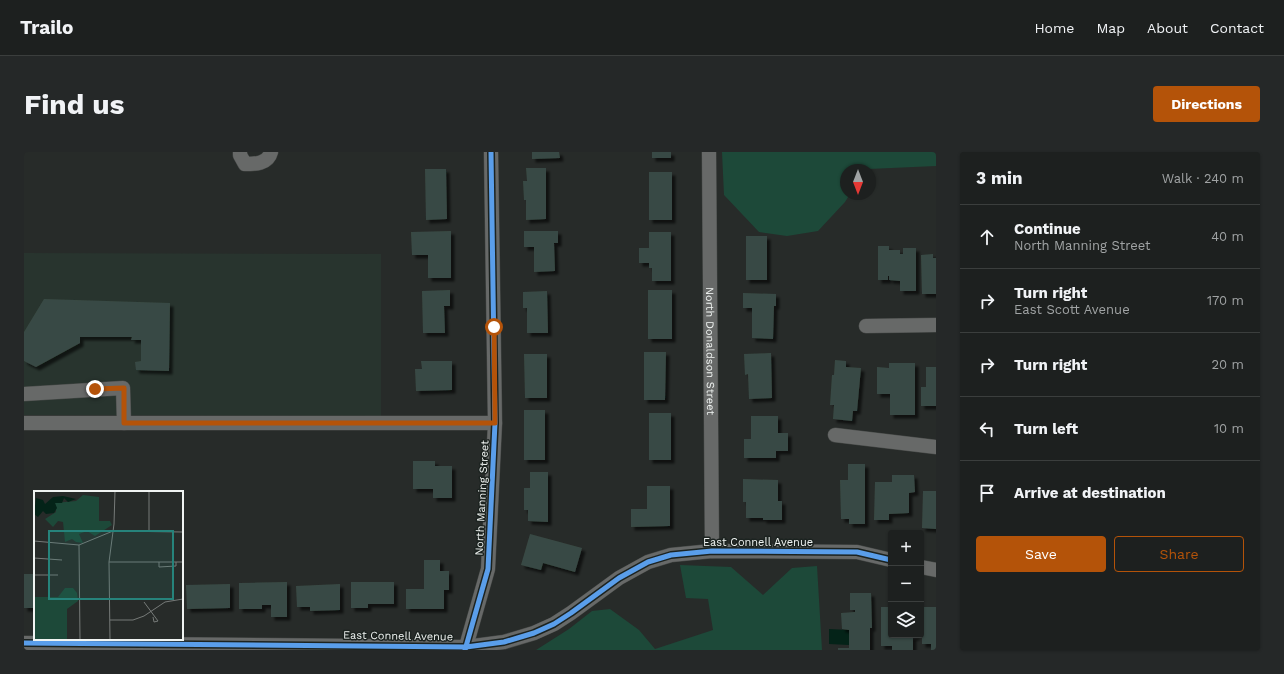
<!DOCTYPE html>
<html lang="en">
<head>
<meta charset="utf-8">
<style>
  :root { --surface:#1d201f; --page:#252828; --text:#f1f3f6; --muted:#a0a3a4; --line:#3b3e3d; --accent:#b45309 }
  body { margin:0; font-family:"Work Sans",sans-serif; background:var(--page); color:var(--text) }
  .controls { position:absolute; right:12px; bottom:12px; display:grid; overflow:hidden; border-radius:4px; box-shadow:0 1px 3px #0004 }
  .controls button { width:36px; height:36px; display:grid; place-items:center; padding:0; border:0; border-bottom:1px solid var(--line); background:var(--surface); color:var(--text); font:20px sans-serif }
  .compass { position:absolute; left:816px; top:12px; width:36px; height:36px; border-radius:50%; background:var(--surface); box-shadow:0 1px 3px #0004; rotate:180deg }
  .stop { position:absolute; width:12px; height:12px; margin:-9px; border:3px solid #b45309; border-radius:50%; background:#fff }
  .stop.end { background:#b45309; border-color:#fff; box-shadow:0 1px 4px #0008 }
  .list { margin:0; padding:0; list-style:none }
  h2 { display:flex; justify-content:space-between; align-items:center; height:52px; margin:0; padding:0 16px; font-size:17px }
  h2 small { font-size:13px; font-weight:400; color:var(--muted) }
  .list li { display:grid; grid-template-columns:26px 1fr auto; gap:12px; align-items:center; box-sizing:border-box; height:64px; padding:0 16px; border-top:1px solid var(--line) }
  .list b { display:block; font-size:15px; white-space:nowrap }
  .list p { margin:0; font-size:13px; white-space:nowrap; color:var(--muted) }
  .list em { font-size:13px; font-style:normal; color:var(--muted) }
  .actions { display:flex; gap:8px; padding:12px 16px }
  .actions a { flex:1; padding:9px 0; border:1px solid var(--accent); border-radius:4px; text-align:center; font-size:14px; color:var(--accent) }
  .actions .main { background:var(--accent); color:#fff }
  .icon { flex:none; width:22px; height:22px; fill:none; stroke:currentColor; stroke-width:2; stroke-linecap:round; stroke-linejoin:round }
  .map { position:relative; flex:none; width:912px; height:498px; overflow:hidden; border-radius:4px }
  header { display:flex; align-items:center; gap:24px; box-sizing:border-box; height:56px; padding:0 20px; background:var(--surface); border-bottom:1px solid var(--line) }
  header strong { font-size:19px }
  nav { display:flex; gap:22px; margin-inline-start:auto; font-size:14px }
  .intro { display:flex; align-items:center; justify-content:space-between; box-sizing:border-box; height:96px; padding:0 24px }
  h1 { margin:0; font-size:28px }
  .button { padding:10px 18px; border-radius:4px; background:var(--accent); color:#fff; font-size:14px; font-weight:700 }
  main { display:flex; gap:24px; padding:0 24px }
  aside { flex:1; background:var(--surface); border-radius:4px; box-shadow:0 1px 3px #0004 }
  .map>svg:first-child { display:block }
  .built { fill:#28342e }
  .green { fill:#1d4939 }
  .water { fill:#042318 }
  .building { fill:#394a44; filter:url(#shadow) }
  .lines { fill:none; stroke-linecap:round; stroke-linejoin:round }
  .minor-casing { stroke:#464947; stroke-width:15 }
  .minor { stroke:#676968; stroke-width:14 }
  .cycleway-casing { stroke:#1c2320; stroke-width:8 }
  .cycleway { stroke:#5a9eea; stroke-width:5 }
  .route { stroke:#b45309; stroke-width:5 }
  .labels { text-anchor:middle; dominant-baseline:central; stroke-width:3; stroke-linejoin:round; paint-order:stroke }
  .street-label { font-size:11px; fill:#f0f4f2; stroke:#1c2320 }
  .inset-road { fill:none; stroke:#777b79; stroke-width:1 }
  .view { fill:#26837b; fill-opacity:0.15; stroke:#26837b; stroke-width:2 }
  .inset-edge { fill:none; stroke:#f0f4f2; stroke-width:2 }
</style>
</head>
<body>
<header>
<strong>Trailo</strong>
<nav><a>Home</a><a>Map</a><a>About</a><a>Contact</a></nav>
</header>
<div class="intro"><h1>Find us</h1><a class="button">Directions</a></div>
<main>
<div class="map">
<svg width="912" height="498" viewBox="0 0 912 498">
  <defs>
    <filter id="shadow"><feDropShadow dx="3.5" dy="3.5" stdDeviation="1" flood-color="#0009"/></filter>
  </defs>
  <rect width="100%" height="100%" fill="#272b29"/>
  <polygon class="built" points="0,101 357,102 357,264 0,263"/>
  <g class="green">
    <polygon points="698,0 912,0 912,14 822,18 822,42 826,42 821,50 794,79 763,84 735,80 700,43"/>
    <polygon points="656,413 707,415 739,443 768,416 793,414 798,498 512,498 545,477 568,459 586,457 615,478 631,497 689,478 684,447 662,446"/>
  </g>
  <polygon class="water" points="805,477 825,478 825,493 805,492"/>
  <g class="building">
    <polygon points="508,0 535,0 536,6 508,7"/>
    <rect x="628" y="0" width="19" height="6"/>
    <polygon points="502,16 522,16 522,67 502,68 502,48 500,48 499,29 503,29"/>
    <polygon points="401,17 422,17 423,67 402,68"/>
    <rect x="625" y="20" width="23" height="48"/>
    <polygon points="427,79 427,126 404,126 404,103 388,103 387,80"/>
    <polygon points="500,79 534,79 534,91 530,91 531,119 510,120 510,95 500,95"/>
    <polygon points="625,80 647,80 647,129 628,129 628,116 625,116 625,111 615,111 615,96 625,96"/>
    <rect x="722" y="84" width="21" height="44"/>
    <polygon points="854,94 865,94 865,98 876,98 876,102 879,102 879,96 892,96 892,139 876,139 876,129 865,128 865,124 864,124 864,128 854,128"/>
    <polygon points="909,102 909,106 912,106 912,142 898,142 897,103"/>
    <polygon points="426,138 426,154 420,154 421,181 399,181 398,139"/>
    <rect x="624" y="138" width="24" height="49"/>
    <polygon points="523,139 524,181 503,181 503,156 499,156 499,140"/>
    <polygon points="719,141 752,142 752,154 750,154 749,187 728,186 728,156 719,156"/>
    <polygon points="20,147 146,151 145,219 112,218 111,210 117,209 117,188 107,188 108,185 56,185 56,191 12,215 0,209 0,180"/>
    <polygon points="620,200 642,200 641,248 620,248"/>
    <polygon points="747,201 748,246 725,247 724,222 721,223 720,202"/>
    <polygon points="500,202 523,202 523,246 501,246"/>
    <polygon points="811,208 822,209 822,215 837,216 833,259 829,259 828,269 809,267 810,253 806,253 808,223 810,223"/>
    <polygon points="397,209 428,209 428,238 392,239 391,217 398,217"/>
    <polygon points="865,211 891,211 891,263 866,263 866,242 853,242 853,215 865,216"/>
    <polygon points="902,215 912,215 912,254 897,254 897,235 902,235"/>
    <rect x="500" y="258" width="21" height="50"/>
    <rect x="625" y="261" width="22" height="47"/>
    <polygon points="727,264 754,264 754,281 764,281 764,299 752,299 752,306 720,306 720,287 727,287"/>
    <polygon points="389,309 411,309 411,314 428,314 428,346 409,346 409,337 389,337"/>
    <polygon points="824,312 841,312 841,372 825,372 825,367 817,367 816,328 824,328"/>
    <polygon points="506,320 524,320 524,370 504,369 504,358 500,358 500,336 506,336"/>
    <polygon points="868,323 890,323 891,340 885,341 885,361 865,362 865,368 850,368 851,330 868,330"/>
    <polygon points="719,327 754,328 754,349 758,349 758,368 739,368 739,366 722,366 722,350 719,350"/>
    <polygon points="623,334 646,334 646,374 607,375 607,357 623,357"/>
    <polygon points="899,339 912,339 912,377 898,376"/>
    <polygon points="506,382 558,396 551,420 519,411 517,418 497,413"/>
    <polygon points="400,408 416,408 416,419 425,419 425,438 420,438 420,457 382,457 382,437 400,437"/>
    <rect x="0" y="422" width="11" height="34"/>
    <polygon points="263,430 263,465 247,465 247,453 238,453 238,457 215,457 215,431"/>
    <polygon points="327,430 370,430 370,452 344,452 344,456 327,456"/>
    <polygon points="206,432 206,456 163,457 162,433"/>
    <polygon points="316,432 316,458 286,459 286,455 273,455 272,434"/>
    <polygon points="826,441 847,441 848,476 846,476 846,498 814,498 814,496 825,496 825,478 818,477 817,461 831,460 831,458 826,458"/>
    <polygon points="857,455 867,455 867,483 892,483 892,485 889,485 889,498 868,498 868,494 857,494"/>
    <polygon points="898,455 912,455 912,498 907,498 907,492 898,492"/>
  </g>
  <g class="lines">
    <g class="minor-casing">
      <g id="minor">
        <path d="M 216,0 L 216,3 L 221,12 C 231,12 244,12 247,0"/>
        <path id="s1" d="M 685,0 L 688,399"/>
        <polyline points="842,174 912,173"/>
        <polyline points="0,242 99,236 100,271"/>
        <polyline points="0,271 471,271"/>
        <polyline points="811,283 912,295"/>
        <polyline points="897,415 912,418"/>
        <polyline points="0,491 442,495 480,490 510,481 530,472 547,461 595,426 624,410 647,403 688,399 833,400 867,408"/>
        <polyline points="441,498 464,417 471,271 467,0"/>
      </g>
    </g>
    <use href="#minor" class="minor"/>
    <g class="cycleway-casing">
      <g id="cycleway">
        <polyline points="0,491 442,495 480,490 510,481 530,472 547,461 595,426 624,410 647,403 688,399 833,400 867,408"/>
        <polyline points="441,498 464,417 471,271 467,0"/>
      </g>
    </g>
    <use href="#cycleway" class="cycleway"/>
  </g>
  <g class="lines">
    <polyline class="route" points="71,237 100,236 100,271 471,271 470,175"/>
  </g>
  <g class="labels">
    <g class="street-label">
      <text stroke="none"><textPath href="#s1" startOffset="199">North Donaldson Street</textPath></text>
      <text transform="translate(458 346) rotate(-87)">North Manning Street</text>
      <text x="734" y="390">East Connell Avenue</text>
      <text transform="translate(374 484) rotate(1)">East Connell Avenue</text>
    </g>
  </g>
  <g transform="translate(10 339)">
    <rect width="149" height="149" fill="#272b29"/>
    <path d="M 49,4 L 65,6 L 65,30 L 76,30 L 78,34 L 61,45 L 53,40 L 45,43 L 49,52 L 42,51 L 38,48 L 31,51 L 29,31 L 24,30 L 19,36 L 11,28 L 22,21 L 21,12 L 42,10 ZM 31,97 L 39,97 L 43,102 L 44,110 L 33,118 L 33,149 L 0,149 L 0,106 L 24,106 Z" fill="#1d4939"/>
    <path d="M 29,5 L 42,8 L 34,11 L 30,7 L 28,12 L 21,12 L 23,17 L 20,22 L 12,23 L 9,20 L 4,26 L 0,23 L 2,7 L 9,9 L 11,13 L 19,6 Z" fill="#042318"/>
    <path class="inset-road" d="M 115,41 L 115,0M 0,50 L 45,54 L 79,40 L 149,41M 45,54 L 46,149M 0,67 L 28,69M 75,71 L 149,71M 125,71 L 125,76 L 142,75 L 142,71M 0,84 L 24,84M 110,111 L 124,130 L 120,131 L 119,126M 76,129 L 99,129 L 110,125 L 131,111 L 149,108M 46,149 L 76,149M 76,149 L 75,71 L 80,33 L 81,0"/>
    <path class="view" d="M 15,40 L 139,40 L 139,108 L 15,108 Z"/>
    <rect width="149" height="149" class="inset-edge"/>
  </g>
</svg>
<div class="controls">
<button>+</button>
<button>−</button>
<button><svg class="icon" aria-label="layers" viewBox="0 0 24 24"><path d="M12 4l9 5-9 5-9-5zM3 14l9 5 9-5"/></svg></button>
</div>
<svg class="compass" viewBox="-18 -18 36 36"><path d="M0-13l5 13h-10z" fill="#e53935"/><path d="M0 13l5-13h-10z" fill="#a0a3a4"/></svg>
<div class="stop" style="left:470px;top:175px"></div>
<div class="stop end" style="left:71px;top:237px"></div>
</div>
<aside>
<h2>3 min<small>Walk · 240 m</small></h2>
<ul class="list">
<li><svg class="icon" aria-label="ahead" viewBox="0 0 24 24"><path d="M12 20V5M6 11l6-6 6 6"/></svg><div><b>Continue</b><p>North Manning Street</p></div><em>40 m</em></li>
<li><svg class="icon" aria-label="right" viewBox="0 0 24 24"><path d="M7 20v-9h11M14 6l5 5-5 5"/></svg><div><b>Turn right</b><p>East Scott Avenue</p></div><em>170 m</em></li>
<li><svg class="icon" aria-label="right" viewBox="0 0 24 24"><path d="M7 20v-9h11M14 6l5 5-5 5"/></svg><div><b>Turn right</b></div><em>20 m</em></li>
<li><svg class="icon" aria-label="left" viewBox="0 0 24 24"><path d="M17 20v-9H6M10 6l-5 5 5 5"/></svg><div><b>Turn left</b></div><em>10 m</em></li>
<li><svg class="icon" aria-label="arrive" viewBox="0 0 24 24"><path d="M6 21V4h12l-3 4 3 4H6"/></svg><div><b>Arrive at destination</b></div></li>
</ul>
<div class="actions"><a class="main">Save</a><a>Share</a></div>
</aside>
</main>
</body>
</html>
